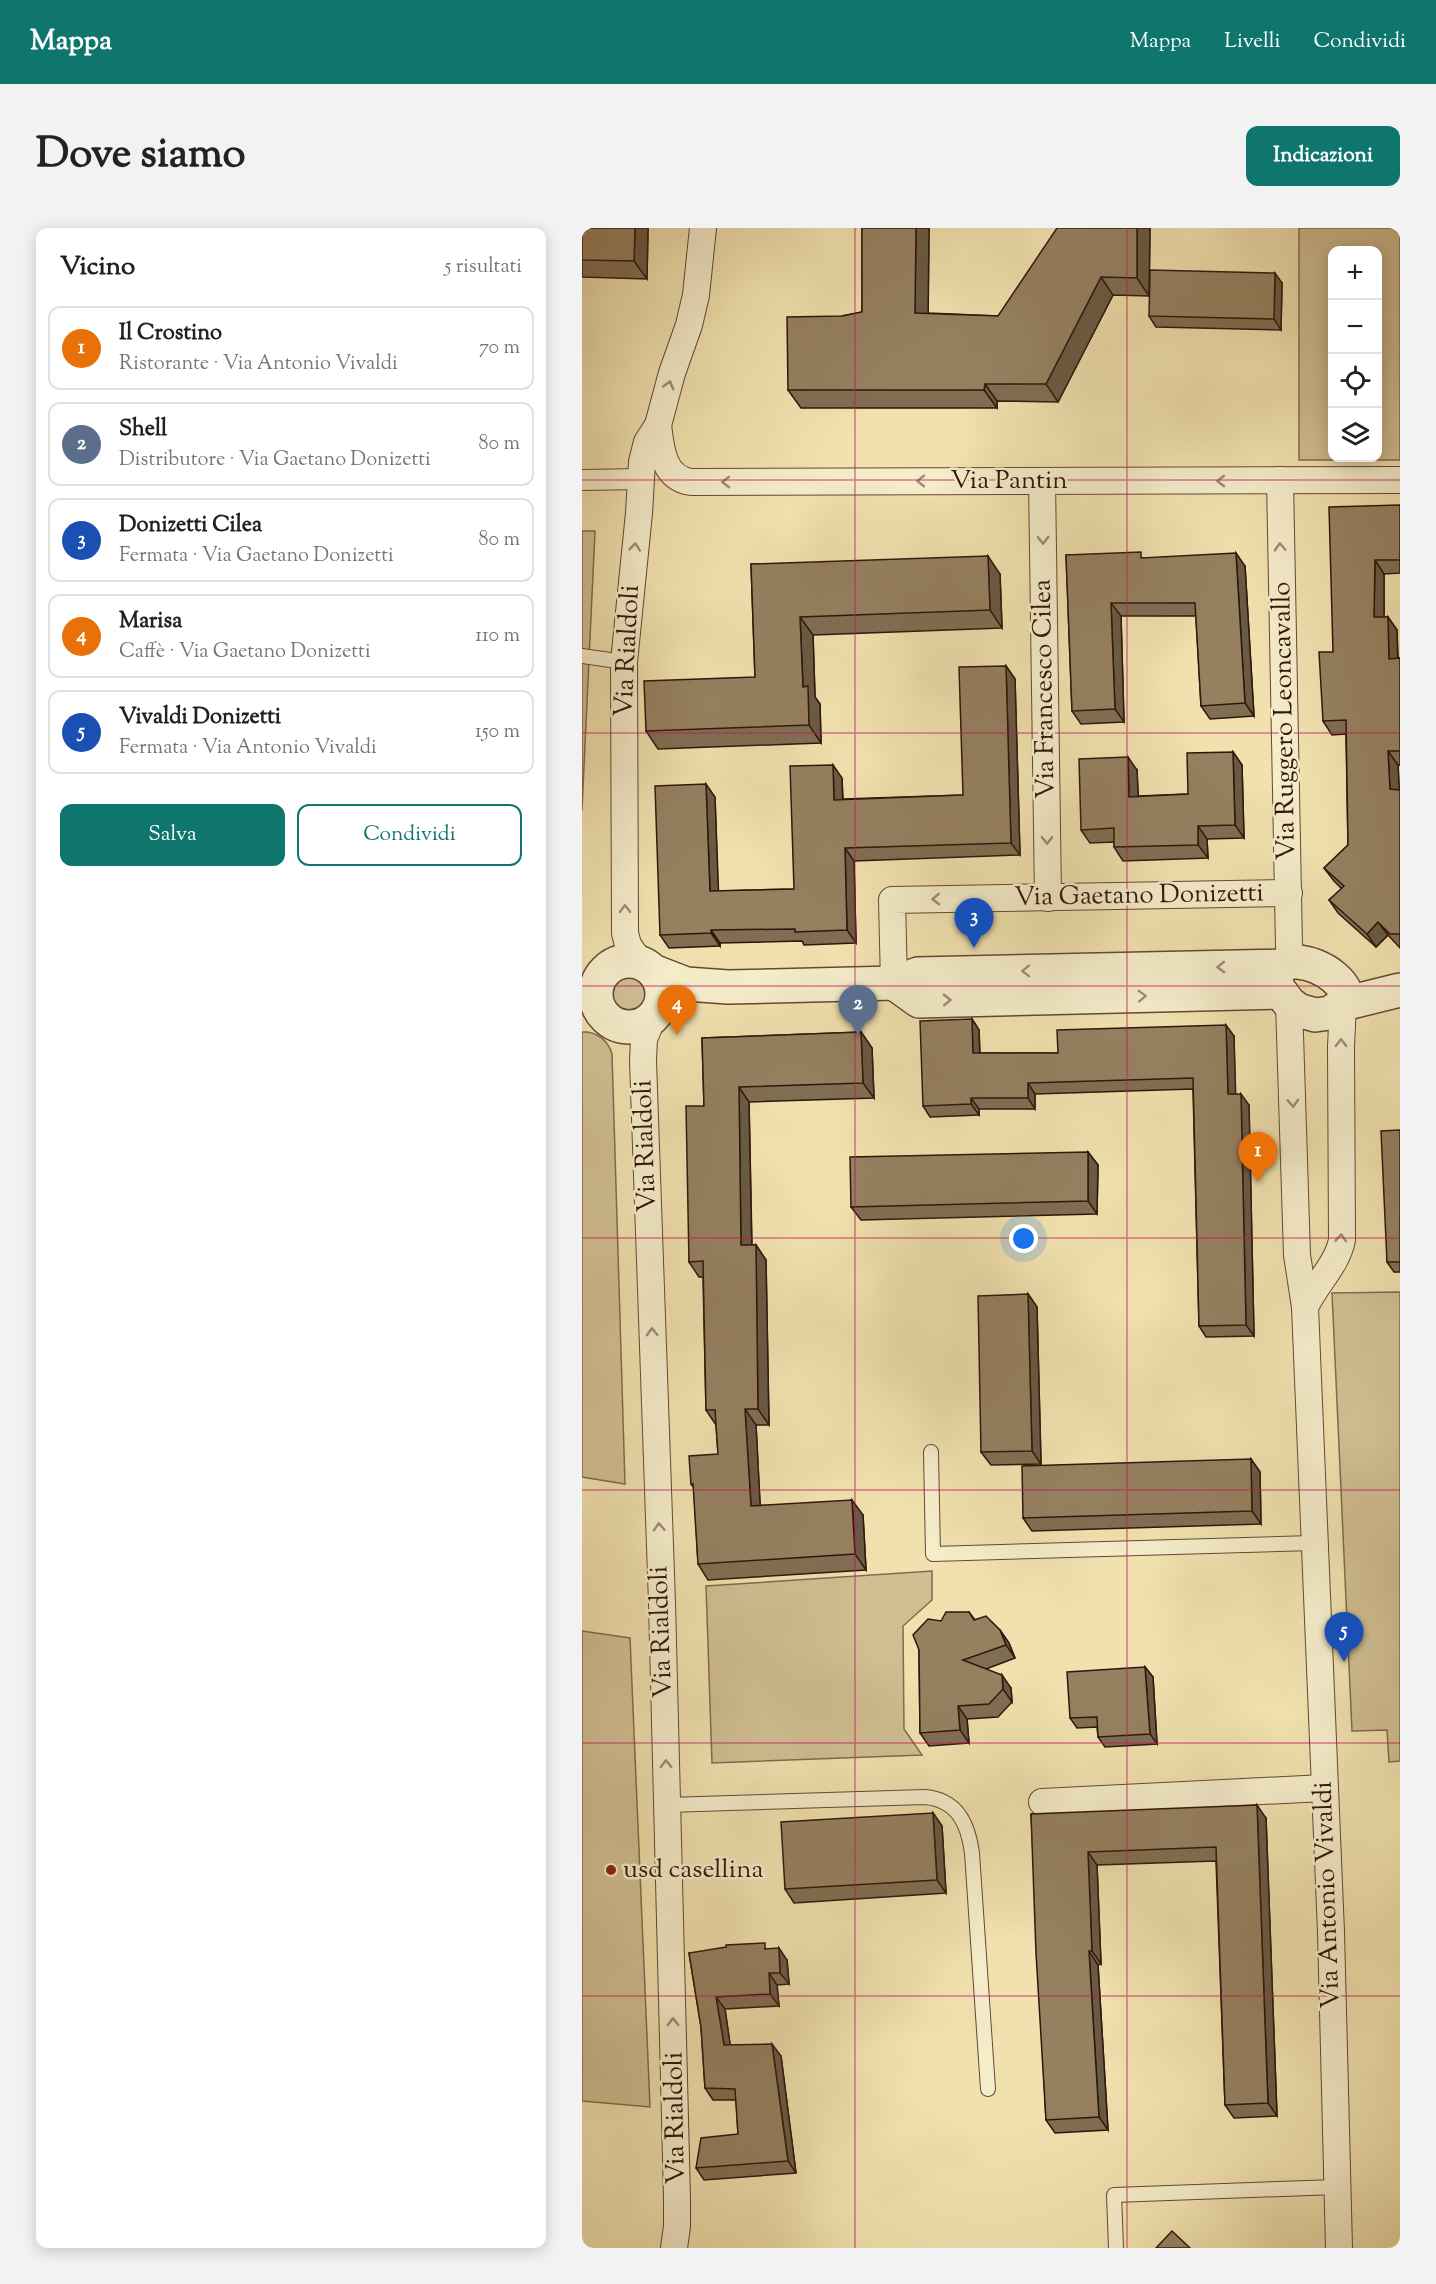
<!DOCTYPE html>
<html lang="it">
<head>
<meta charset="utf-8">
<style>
  :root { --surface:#fff; --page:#f2f2f2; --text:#222; --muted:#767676; --line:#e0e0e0; --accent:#0f766e }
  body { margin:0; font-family:"Sorts Mill Goudy",serif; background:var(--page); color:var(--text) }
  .controls { position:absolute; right:18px; top:18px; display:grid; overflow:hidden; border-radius:12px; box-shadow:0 3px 15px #0003 }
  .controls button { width:54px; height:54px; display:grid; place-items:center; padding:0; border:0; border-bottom:2px solid var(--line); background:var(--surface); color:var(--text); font:30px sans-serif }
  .you { position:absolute; left:442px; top:1011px; width:21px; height:21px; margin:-15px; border:4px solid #fff; border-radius:50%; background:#1a73e8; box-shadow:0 0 0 9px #1a73e833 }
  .badge { display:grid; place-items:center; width:39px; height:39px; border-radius:50%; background:var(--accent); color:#fff; font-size:20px; font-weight:700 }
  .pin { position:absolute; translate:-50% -50px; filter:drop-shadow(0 2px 3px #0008) }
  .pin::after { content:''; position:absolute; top:32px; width:21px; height:18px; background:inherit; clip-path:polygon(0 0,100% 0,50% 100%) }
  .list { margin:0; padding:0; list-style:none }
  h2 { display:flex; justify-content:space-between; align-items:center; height:78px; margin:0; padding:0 24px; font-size:26px }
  h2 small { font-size:20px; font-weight:400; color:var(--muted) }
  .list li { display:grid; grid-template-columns:39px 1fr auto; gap:18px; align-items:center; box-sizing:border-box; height:84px; margin:0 12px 12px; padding:0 12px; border:2px solid var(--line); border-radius:12px }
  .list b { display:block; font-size:22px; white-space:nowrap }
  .list p { margin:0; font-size:20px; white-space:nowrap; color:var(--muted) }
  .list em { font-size:20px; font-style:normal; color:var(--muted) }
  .actions { display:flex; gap:12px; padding:18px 24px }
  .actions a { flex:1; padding:14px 0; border:2px solid var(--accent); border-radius:12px; text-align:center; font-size:21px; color:var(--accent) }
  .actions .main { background:var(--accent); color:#fff }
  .icon { flex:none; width:33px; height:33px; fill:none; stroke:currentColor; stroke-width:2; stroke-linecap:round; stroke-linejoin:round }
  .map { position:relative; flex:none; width:818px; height:2020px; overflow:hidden; border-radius:12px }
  header { display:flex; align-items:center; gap:36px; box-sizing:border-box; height:84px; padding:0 30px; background:var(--accent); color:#fff }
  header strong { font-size:28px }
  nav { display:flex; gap:33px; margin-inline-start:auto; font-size:21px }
  .intro { display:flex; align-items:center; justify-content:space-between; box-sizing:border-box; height:144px; padding:0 36px }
  h1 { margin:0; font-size:42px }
  .button { padding:15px 27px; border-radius:12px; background:var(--accent); color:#fff; font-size:21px; font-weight:700 }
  main { display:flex; gap:36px; padding:0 36px }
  aside { flex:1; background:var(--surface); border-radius:12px; box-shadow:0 3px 15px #0003 }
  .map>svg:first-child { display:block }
  .green { fill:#d0be92; stroke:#816a4f; stroke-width:1.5; fill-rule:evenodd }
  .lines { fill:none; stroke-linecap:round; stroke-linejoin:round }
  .service-casing { stroke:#624934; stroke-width:16 }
  .pedestrian-casing { stroke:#624934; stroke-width:22 }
  .minor-casing { stroke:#624934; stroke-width:28 }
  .tertiary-casing { stroke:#624934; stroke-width:36 }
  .service { stroke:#f5ecca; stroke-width:14 }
  .pedestrian { stroke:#f5ecca; stroke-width:20 }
  .minor { stroke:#f5ecca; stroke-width:26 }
  .tertiary { stroke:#f5ecca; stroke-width:33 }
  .wall { fill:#806e53; stroke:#32160c; stroke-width:1.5 }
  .shaded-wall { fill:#685a43; stroke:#32160c; stroke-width:1.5 }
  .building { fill:#958060; stroke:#32160c; stroke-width:1.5 }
  .oneway { stroke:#9d8c74 }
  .grid { fill:none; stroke:#c2185b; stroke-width:1.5; stroke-opacity:0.55 }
  .poi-dot { fill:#8f2418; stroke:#f5ecca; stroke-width:2 }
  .labels { text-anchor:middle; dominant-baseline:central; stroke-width:5; stroke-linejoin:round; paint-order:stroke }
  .street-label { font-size:26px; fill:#32160c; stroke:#f5ecca }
  .poi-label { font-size:26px; fill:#32160c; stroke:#f5ecca; text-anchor:start }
</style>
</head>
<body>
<header>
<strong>Mappa</strong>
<nav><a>Mappa</a><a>Livelli</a><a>Condividi</a></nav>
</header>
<div class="intro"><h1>Dove siamo</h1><a class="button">Indicazioni</a></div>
<main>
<aside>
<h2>Vicino<small>5 risultati</small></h2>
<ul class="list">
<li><span class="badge" style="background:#e8710a">1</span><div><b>Il Crostino</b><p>Ristorante · Via Antonio Vivaldi</p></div><em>70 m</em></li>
<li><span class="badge" style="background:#5c6f8a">2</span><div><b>Shell</b><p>Distributore · Via Gaetano Donizetti</p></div><em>80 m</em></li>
<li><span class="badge" style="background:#1a4fb4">3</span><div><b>Donizetti Cilea</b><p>Fermata · Via Gaetano Donizetti</p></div><em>80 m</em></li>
<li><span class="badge" style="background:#e8710a">4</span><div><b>Marisa</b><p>Caffè · Via Gaetano Donizetti</p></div><em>110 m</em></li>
<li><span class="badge" style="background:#1a4fb4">5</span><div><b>Vivaldi Donizetti</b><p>Fermata · Via Antonio Vivaldi</p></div><em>150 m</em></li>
</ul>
<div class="actions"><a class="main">Salva</a><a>Condividi</a></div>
</aside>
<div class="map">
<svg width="818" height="2020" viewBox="0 0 818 2020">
  <rect width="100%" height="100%" fill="#f0e1ae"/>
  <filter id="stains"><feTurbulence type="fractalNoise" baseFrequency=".00333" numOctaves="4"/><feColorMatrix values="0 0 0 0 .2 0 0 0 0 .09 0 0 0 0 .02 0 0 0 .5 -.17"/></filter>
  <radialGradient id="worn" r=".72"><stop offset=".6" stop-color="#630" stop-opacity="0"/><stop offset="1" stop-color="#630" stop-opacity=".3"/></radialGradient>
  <g class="green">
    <path d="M 717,0 L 818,0 L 818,232 L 717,232 ZM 750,22 L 796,22 L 796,230 L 750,230 Z"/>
    <polygon points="0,303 13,303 0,582"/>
    <circle cx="46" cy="766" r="19"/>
    <path d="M 0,804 C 14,803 26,812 30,826 L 43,1256 L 0,1249 Z"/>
    <polygon points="818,1064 818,1533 807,1534 805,1502 770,1503 750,1065"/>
    <polygon points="350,1343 350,1372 321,1398 322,1501 340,1527 130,1535 124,1358"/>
    <polygon points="0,1403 48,1410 68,1879 0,1873"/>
  </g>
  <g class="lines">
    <g class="service-casing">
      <g id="service">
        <polyline points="0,428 42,434"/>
        <polyline points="349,1224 351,1326 731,1315"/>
        <path d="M 85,1577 L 343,1569 C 375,1572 386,1595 390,1625 L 406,1861"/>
        <polyline points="534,2020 532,1967 754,1959"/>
      </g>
    </g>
    <g class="pedestrian-casing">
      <polyline id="pedestrian" points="0,252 58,251"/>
    </g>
    <g class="minor-casing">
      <g id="minor">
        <path d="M 76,197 C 79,221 81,250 109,254 L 818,252"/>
        <polyline points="698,252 707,719 710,734"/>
        <polyline points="460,253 466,670"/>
        <polyline points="59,735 46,717 43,705 42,434 57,285 60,234 65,214 76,197 90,145 107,97 114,67 121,0"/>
        <polyline points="312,755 310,672 707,665"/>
        <polyline points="707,775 715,1027 723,1079 749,1704 757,2020"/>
        <polyline points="71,789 62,811 61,833 80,1375 95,1970 95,1998 92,2020"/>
        <path d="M 723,1079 C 735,1054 755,1037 760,1012 L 759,819 L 761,776"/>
        <polyline points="460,1574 742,1560"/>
      </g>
    </g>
    <g class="tertiary-casing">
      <g id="tertiary">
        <circle cx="47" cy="766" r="33"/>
        <path d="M 73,744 L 104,756 L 146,759 L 312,755 L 336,746 L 698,738 C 717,726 754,743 763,763 L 761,776"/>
        <polyline points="694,744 695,759 707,775 716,782 733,787 748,785 761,776 818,762"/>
        <polyline points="312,755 337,773 698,764"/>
      </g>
    </g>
    <use href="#service" class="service"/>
    <use href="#pedestrian" class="pedestrian"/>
    <use href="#minor" class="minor"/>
    <use href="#tertiary" class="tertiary"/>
  </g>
  <g class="wall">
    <polygon points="0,0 66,0 65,51 0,49"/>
    <polygon points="280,0 347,0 346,85 416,88 568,0 567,68 531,67 476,174 415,173 415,180 219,180 206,162 260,88 280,84"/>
    <polygon points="700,55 699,102 574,99 567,88"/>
    <polygon points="818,277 818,345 802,346 802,389 806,389 815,402 816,430 818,430 818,537 816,537 817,562 818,562 818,720 806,707 794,719 756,685 747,672 760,661 752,653 742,640 766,617 764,506 750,507 741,493 751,424"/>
    <polygon points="484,327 563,330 663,338 672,488 628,491 619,478 614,388 539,388 542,494 499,496 490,483"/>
    <polygon points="169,336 418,346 420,400 231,407 233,469 238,476 239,515 76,521 64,503 173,449"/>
    <polygon points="424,438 433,451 438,627 272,633 274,715 222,717 220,713 138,715 138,718 87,720 78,707 133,569 136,663 212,661 260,550 261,571 381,567"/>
    <polygon points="651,524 660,537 662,610 625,611 626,630 541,633 532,619 532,614 508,615 499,602 555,542 556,568 606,566"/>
    <polygon points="390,791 397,802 398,825 476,825 652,808 653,866 667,877 672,1108 624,1109 617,1098 611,861 453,866 453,881 397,881 397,887 348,889 341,878"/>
    <polygon points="279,804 290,820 292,870 167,874 170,1017 174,1017 184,1032 187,1197 174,1197 178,1277 281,1287 284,1342 126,1352 116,1336 112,1260 109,1256 136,1226 134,1197 124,1182 121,1049 117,1049 107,1034 122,878 120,810"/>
    <polygon points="818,902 818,1044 812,1044 805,1034"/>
    <polygon points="506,924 516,937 515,986 279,992 269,979"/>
    <polygon points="446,1066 455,1079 459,1236 409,1237 399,1224"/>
    <polygon points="669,1231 678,1244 679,1296 450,1303 441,1290"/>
    <polygon points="387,1384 393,1392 418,1402 427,1415 433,1430 404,1441 429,1460 430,1474 416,1489 385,1491 387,1515 347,1518 338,1505 337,1422 359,1393"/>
    <polygon points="563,1439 571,1449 575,1516 523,1519 516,1509 515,1499 495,1500 488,1490"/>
    <polygon points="351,1585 360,1598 364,1665 212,1675 203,1661"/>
    <polygon points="449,1586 684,1590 695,1888 652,1890 643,1877 634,1633 515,1637 519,1736 516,1737 526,1902 473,1905 464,1892"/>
    <polygon points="187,1721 205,1732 207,1756 195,1757 197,1778 143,1781 148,1817 199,1828 214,1945 122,1952 114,1940 156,1906 154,1872 131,1872 123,1860 119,1799 107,1725"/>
  </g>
  <g class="shaded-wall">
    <polygon points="53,0 66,0 65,51 52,33"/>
    <polygon points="334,0 347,0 346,103 333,85"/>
    <polygon points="555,0 568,0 567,68 555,50"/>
    <polygon points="693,45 700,55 699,102 692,91"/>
    <polygon points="519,49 531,67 476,174 464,156"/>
    <polygon points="403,156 415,173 415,180 402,162"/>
    <polygon points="654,325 663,338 672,488 663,475"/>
    <polygon points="406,328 418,346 420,400 408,382"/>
    <polygon points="793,332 802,346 802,402 792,389"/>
    <polygon points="529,375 539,388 542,494 533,481"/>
    <polygon points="218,389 231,407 233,469 238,476 239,515 227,497 221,459"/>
    <polygon points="806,389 815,402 816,444 807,431"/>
    <polygon points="424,438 433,451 438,627 429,615"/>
    <polygon points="806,523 816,537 818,575 808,561"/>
    <polygon points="651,524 660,537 662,610 653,597"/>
    <polygon points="546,529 555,542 557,582 547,569"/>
    <polygon points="251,537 260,550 261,584 252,572"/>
    <polygon points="124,556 133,569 137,676 128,663"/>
    <polygon points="616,598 625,611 626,630 616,617"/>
    <polygon points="263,620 272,633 274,715 265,702"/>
    <polygon points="796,694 806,707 794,719 785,706"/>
    <polygon points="129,702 138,715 138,718 129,705"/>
    <polygon points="390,791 397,802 398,836 391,825"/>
    <polygon points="644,797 652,808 654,877 646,866"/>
    <polygon points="279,804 290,820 292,870 281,855"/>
    <polygon points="446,855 453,866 453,881 446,870"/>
    <polygon points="157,859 167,874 170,1032 159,1017"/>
    <polygon points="659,866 667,877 672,1108 664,1097"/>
    <polygon points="389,870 397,881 397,887 389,876"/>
    <polygon points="506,924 516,937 515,986 506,973"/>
    <polygon points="174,1017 184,1032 187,1197 176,1181"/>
    <polygon points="446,1066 455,1079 459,1236 450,1223"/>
    <polygon points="163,1181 174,1197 179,1293 169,1278"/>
    <polygon points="669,1231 678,1244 679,1296 670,1283"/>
    <polygon points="270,1272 281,1287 284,1342 273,1326"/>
    <polygon points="418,1402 427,1415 433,1430 424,1417"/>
    <polygon points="563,1439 571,1449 575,1516 568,1506"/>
    <polygon points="420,1447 429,1460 430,1474 421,1461"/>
    <polygon points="376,1478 385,1491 387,1515 378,1502"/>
    <polygon points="675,1577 684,1590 695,1888 686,1875"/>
    <polygon points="351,1585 360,1598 364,1665 355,1652"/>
    <polygon points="506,1624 515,1637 519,1736 510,1723"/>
    <polygon points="197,1720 205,1732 207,1756 198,1745"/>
    <polygon points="507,1723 516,1737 526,1902 517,1889"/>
    <polygon points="187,1745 195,1757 197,1778 188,1766"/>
    <polygon points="134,1769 143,1781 150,1829 142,1817"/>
    <polygon points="190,1816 199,1828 214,1945 206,1933"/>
  </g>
  <g class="building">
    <polygon points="0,0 53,0 52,33 0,32"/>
    <polygon points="280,0 334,0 333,85 416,88 475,0 555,0 555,50 519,49 464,156 403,156 402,162 206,162 205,89 260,88 280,84"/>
    <polygon points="568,42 693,45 692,91 567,88"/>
    <polygon points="818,277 818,332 793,332 792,389 806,389 807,431 818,430 818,523 806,523 808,561 818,562 818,706 808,706 796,694 785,706 747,672 762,658 742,640 766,617 764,492 741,493 737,424 751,424 747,279"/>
    <polygon points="559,324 559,330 654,325 663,475 619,478 613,375 529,375 533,481 490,483 484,327"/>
    <polygon points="406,328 408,382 218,389 221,459 226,458 227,497 64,503 62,453 173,449 169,336"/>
    <polygon points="424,438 429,615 263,620 265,702 213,704 213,701 129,702 129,705 78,707 73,558 124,556 128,663 212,661 208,538 251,537 252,572 381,567 377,439"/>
    <polygon points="651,524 653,597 616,598 616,617 532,619 532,600 499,602 497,531 546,529 547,569 606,566 605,525"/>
    <polygon points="390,791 391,825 476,825 475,802 644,797 646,866 659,866 664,1097 617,1098 611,850 446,855 446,870 389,870 389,876 341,878 338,793"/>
    <polygon points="279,804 281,855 157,859 159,1017 174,1017 176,1181 163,1181 169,1278 270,1272 273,1326 116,1336 111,1256 109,1256 107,1228 136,1226 133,1182 124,1182 121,1033 107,1034 104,878 122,878 120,810"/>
    <polygon points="818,902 818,1034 805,1034 799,903"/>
    <polygon points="506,924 506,973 269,979 268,929"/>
    <polygon points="446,1066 450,1223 399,1224 396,1068"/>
    <polygon points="669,1231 670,1283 441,1290 440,1238"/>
    <polygon points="364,1384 387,1384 392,1392 404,1388 418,1402 424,1417 381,1432 420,1447 421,1461 407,1476 376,1478 378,1502 338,1505 337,1422 331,1407 346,1391 359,1393"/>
    <polygon points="563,1439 568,1506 516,1509 515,1489 488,1490 485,1444"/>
    <polygon points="675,1577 686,1875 643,1877 634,1619 506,1624 510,1723 507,1723 517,1889 464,1892 454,1725 449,1586"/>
    <polygon points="351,1585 355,1652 203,1661 199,1594"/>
    <polygon points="183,1715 183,1721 197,1720 198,1745 187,1745 188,1766 134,1769 142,1817 190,1816 206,1933 114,1940 119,1910 156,1906 153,1861 123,1860 119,1799 107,1725 144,1719 144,1717"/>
    <polygon points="590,2003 608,2020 574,2020"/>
  </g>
  <defs><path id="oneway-chevron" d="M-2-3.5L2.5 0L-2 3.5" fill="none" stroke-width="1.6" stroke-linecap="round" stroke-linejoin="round" transform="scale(1.5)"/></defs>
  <g class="oneway">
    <use href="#oneway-chevron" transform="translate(87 157) rotate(-75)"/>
    <use href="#oneway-chevron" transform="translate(339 253) rotate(180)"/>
    <use href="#oneway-chevron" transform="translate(639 253) rotate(180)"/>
    <use href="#oneway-chevron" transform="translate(144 254) rotate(180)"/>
    <use href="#oneway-chevron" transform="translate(461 312) rotate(89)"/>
    <use href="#oneway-chevron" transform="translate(53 319) rotate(-84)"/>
    <use href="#oneway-chevron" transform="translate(698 319) rotate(-92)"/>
    <use href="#oneway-chevron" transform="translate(465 612) rotate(89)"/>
    <use href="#oneway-chevron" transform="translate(354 671) rotate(179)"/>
    <use href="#oneway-chevron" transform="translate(43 681) rotate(-91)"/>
    <use href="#oneway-chevron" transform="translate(639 739) rotate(179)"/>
    <use href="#oneway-chevron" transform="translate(444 743) rotate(178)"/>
    <use href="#oneway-chevron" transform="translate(560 768) rotate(-2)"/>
    <use href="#oneway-chevron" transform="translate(365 772) rotate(-1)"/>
    <use href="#oneway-chevron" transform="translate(759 815) rotate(-89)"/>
    <use href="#oneway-chevron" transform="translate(711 875) rotate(88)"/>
    <use href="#oneway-chevron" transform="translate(759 1010) rotate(-86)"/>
    <use href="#oneway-chevron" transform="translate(70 1104) rotate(-92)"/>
    <use href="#oneway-chevron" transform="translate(77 1299) rotate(-92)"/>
    <use href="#oneway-chevron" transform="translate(84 1536) rotate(-91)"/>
    <use href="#oneway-chevron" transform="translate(91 1794) rotate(-91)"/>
  </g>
  <path class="grid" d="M 273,0 L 273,2020M 545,0 L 545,2020M 0,252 L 818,252M 0,505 L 818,505M 0,758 L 818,758M 0,1010 L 818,1010M 0,1262 L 818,1262M 0,1515 L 818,1515M 0,1768 L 818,1768"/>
  <circle class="poi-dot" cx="29" cy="1642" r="6"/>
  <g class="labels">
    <g class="street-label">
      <text x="427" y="253">Via Pantin</text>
      <text transform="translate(46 423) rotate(-87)">Via Rialdoli</text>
      <text transform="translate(463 461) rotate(-91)">Via Francesco Cilea</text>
      <text transform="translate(703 493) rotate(-91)">Via Ruggero Leoncavallo</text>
      <text transform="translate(557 668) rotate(-1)">Via Gaetano Donizetti</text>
      <text transform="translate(64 918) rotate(-92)">Via Rialdoli</text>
      <text transform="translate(80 1404) rotate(-92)">Via Rialdoli</text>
      <text transform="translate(746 1667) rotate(-92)">Via Antonio Vivaldi</text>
      <text transform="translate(94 1890) rotate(-91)">Via Rialdoli</text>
    </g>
    <g class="poi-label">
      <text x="41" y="1642">usd casellina</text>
    </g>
  </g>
  <rect width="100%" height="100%" filter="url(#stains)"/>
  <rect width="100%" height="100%" fill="url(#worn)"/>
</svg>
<div class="controls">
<button>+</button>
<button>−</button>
<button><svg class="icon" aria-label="locate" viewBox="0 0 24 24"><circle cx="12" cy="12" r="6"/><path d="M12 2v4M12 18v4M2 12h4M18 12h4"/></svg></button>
<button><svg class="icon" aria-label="layers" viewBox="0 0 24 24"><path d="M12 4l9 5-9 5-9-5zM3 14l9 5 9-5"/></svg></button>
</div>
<div class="you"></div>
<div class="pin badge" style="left:676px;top:954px;background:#e8710a">1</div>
<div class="pin badge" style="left:276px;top:807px;background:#5c6f8a">2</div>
<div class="pin badge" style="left:392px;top:720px;background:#1a4fb4">3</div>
<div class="pin badge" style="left:95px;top:807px;background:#e8710a">4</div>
<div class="pin badge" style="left:762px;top:1434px;background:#1a4fb4">5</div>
</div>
</main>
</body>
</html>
